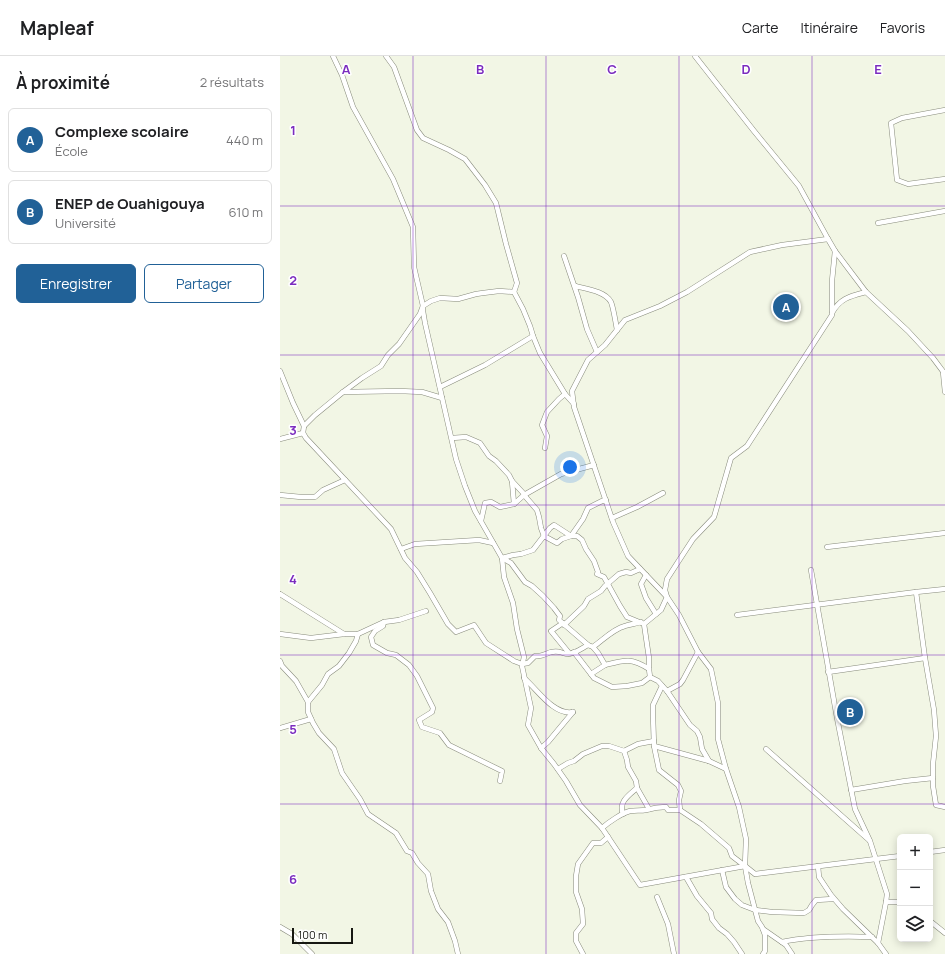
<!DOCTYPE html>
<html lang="fr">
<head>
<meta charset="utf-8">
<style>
  :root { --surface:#fff; --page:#f2f2f2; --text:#202124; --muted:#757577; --line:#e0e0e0; --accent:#216197 }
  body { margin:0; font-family:Manrope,sans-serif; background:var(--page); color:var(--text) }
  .controls { position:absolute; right:12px; bottom:12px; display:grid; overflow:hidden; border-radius:6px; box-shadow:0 2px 10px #0003 }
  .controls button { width:36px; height:36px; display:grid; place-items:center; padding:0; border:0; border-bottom:1px solid var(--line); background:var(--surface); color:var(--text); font:20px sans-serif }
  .scale { position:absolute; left:12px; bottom:10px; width:61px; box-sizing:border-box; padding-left:4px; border:2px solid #171812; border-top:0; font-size:11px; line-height:14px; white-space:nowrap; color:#171812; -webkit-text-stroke:3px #fff; paint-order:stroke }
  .you { position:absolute; left:290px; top:411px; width:14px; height:14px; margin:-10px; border:3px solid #fff; border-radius:50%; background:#1a73e8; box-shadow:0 0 0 6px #1a73e833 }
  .badge { display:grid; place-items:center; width:26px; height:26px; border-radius:50%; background:var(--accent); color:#fff; font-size:13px; font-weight:700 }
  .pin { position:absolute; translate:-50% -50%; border:2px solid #fff; box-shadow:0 1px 4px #0006 }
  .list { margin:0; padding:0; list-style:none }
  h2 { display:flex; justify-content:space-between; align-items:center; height:52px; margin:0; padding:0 16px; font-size:17px }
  h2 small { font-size:13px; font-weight:400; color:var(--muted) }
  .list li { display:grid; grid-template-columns:26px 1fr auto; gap:12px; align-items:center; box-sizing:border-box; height:64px; margin:0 8px 8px; padding:0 8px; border:1px solid var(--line); border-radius:6px }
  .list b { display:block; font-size:15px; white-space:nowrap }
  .list p { margin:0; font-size:13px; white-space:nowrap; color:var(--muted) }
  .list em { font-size:13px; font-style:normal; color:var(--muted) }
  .actions { display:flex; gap:8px; padding:12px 16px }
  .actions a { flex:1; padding:9px 0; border:1px solid var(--accent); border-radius:6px; text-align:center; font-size:14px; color:var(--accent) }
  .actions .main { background:var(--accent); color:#fff }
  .icon { flex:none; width:22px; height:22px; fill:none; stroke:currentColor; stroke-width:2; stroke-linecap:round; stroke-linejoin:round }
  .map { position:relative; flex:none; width:665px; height:898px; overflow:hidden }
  header { display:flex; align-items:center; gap:24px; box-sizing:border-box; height:56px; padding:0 20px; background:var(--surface); border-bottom:1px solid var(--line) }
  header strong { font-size:19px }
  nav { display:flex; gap:22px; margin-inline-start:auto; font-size:14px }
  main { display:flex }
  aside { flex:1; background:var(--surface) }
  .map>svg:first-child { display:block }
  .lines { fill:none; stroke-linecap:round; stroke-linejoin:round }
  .minor-casing { stroke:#888b7c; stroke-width:5.5 }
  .minor { stroke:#fff; stroke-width:4.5 }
  .grid { fill:none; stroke:#7b2cbf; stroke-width:1; stroke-opacity:0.55 }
  .grid-label { font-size:13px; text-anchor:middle; font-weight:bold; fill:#7b2cbf; stroke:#fff; stroke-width:3; stroke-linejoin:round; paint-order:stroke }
</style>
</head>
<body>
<header>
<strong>Mapleaf</strong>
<nav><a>Carte</a><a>Itinéraire</a><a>Favoris</a></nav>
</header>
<main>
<aside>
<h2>À proximité<small>2 résultats</small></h2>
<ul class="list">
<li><span class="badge">A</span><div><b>Complexe scolaire</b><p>École</p></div><em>440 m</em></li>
<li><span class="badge">B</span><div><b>ENEP de Ouahigouya</b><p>Université</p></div><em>610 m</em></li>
</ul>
<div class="actions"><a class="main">Enregistrer</a><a>Partager</a></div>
</aside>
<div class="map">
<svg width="665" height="898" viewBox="0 0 665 898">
  <rect width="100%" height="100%" fill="#f2f6e5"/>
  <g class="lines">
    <g class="minor-casing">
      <g id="minor">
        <polyline points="53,0 62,19 73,51 113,123 133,171 134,211 143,250 143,255 145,267 176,403 185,430 195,455 222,502 224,521 233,547 237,573 244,601 242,610 251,652 248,669 261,692 274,708 286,725 300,749 322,772 360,829 465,810 475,818 620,800"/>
        <polyline points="106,0 114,11 137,74 143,82 169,94 185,103 205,129 216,147 226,188 237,227 234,236"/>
        <polyline points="415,0 474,75 519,130 548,183 555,195 586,236 628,275 653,302 665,318"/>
        <polyline points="665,54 622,62 611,67 617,124 628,128 665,123"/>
        <polyline points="598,167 665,155"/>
        <polyline points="284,200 298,241 307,273 317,296"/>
        <path d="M 295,230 C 306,233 325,235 331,246 C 333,251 336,268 337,274"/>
        <path d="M 552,257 C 560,242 571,240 586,236"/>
        <path d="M 0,315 L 13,347 L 24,370 L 23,377 L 26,382 L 111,473 L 125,502 L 137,516 L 150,537 L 168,568 L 176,576 L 194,569 L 206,587 L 234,605 L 242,608 L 248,607 L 255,600 C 262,601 265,598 271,596 C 280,594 280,597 287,598 C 295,598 302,592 308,589"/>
        <polyline points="663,316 665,336"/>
        <polyline points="160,331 205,309 253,280"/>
        <polyline points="63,336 82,322 101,310 108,299 119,288 140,258 143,250 151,245 160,242 178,243 196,238 203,237 219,235 234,236 243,253 250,270 253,280 260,297 285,338 294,348"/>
        <polyline points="24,370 35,359 63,336 120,335 142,336 162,342"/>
        <polyline points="172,382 186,381 200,387 209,400 216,405 229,419 232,425 245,439"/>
        <polyline points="0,383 23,377"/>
        <polyline points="265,392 267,380 262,369 267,356 279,343 285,338"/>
        <polyline points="232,425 234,448"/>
        <polyline points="0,439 21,441 35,441 43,434 65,424"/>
        <polyline points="244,439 257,454 259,461 261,472 264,480 277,487 282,483 291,480 303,463 308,452 322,445 326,444"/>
        <polyline points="332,462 357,451 383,437"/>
        <polyline points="201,465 205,447 211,446 220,451 234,448 244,439 281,418 314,409"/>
        <polyline points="547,491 665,477"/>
        <polyline points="121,493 135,488 199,484 213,487"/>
        <polyline points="531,514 557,662 575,753 590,785 607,838 606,846 598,887"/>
        <polyline points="366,519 361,528 366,542 376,558"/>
        <polyline points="636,536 645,602 654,654 656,680 653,708 653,730 656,749 665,751"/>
        <polyline points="0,538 64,578"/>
        <polyline points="457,559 636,536 665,533"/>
        <polyline points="104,566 103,570 95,575 91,581 93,589 107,597 116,599 129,609 137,620 153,652 152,656 139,664 142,671 160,677 169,689 222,715 220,725"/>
        <polyline points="283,567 271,575 289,597"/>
        <path d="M 364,568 L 347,561 L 340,550 L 324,521 L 317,518 L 318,516 L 314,505 L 306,493 L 302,484 L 297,480 L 291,480 L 274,469 L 270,472 L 253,494 L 241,498 L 233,499 L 222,502 L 231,507 L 245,526 L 252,530 L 263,540 L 274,552 L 280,560 L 279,564 L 308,589 L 313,591 L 318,597 L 325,609 C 344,604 351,601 369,613"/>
        <polyline points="284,569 304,550 308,543 321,535 325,530 339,518 346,516 351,517 360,513"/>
        <polyline points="0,578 31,582 64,578 78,578 76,585 69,597 59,610 48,618 42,629 28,646 28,656 33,667 39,677 54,693 62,717 80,743 88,758 116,777 127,795 132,797 138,807 148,818 151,835 158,853 168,866 175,885 178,898"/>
        <polyline points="78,578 104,566 119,564 146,555"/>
        <path d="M 313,591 C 323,584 333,573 345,570 C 350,568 355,568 361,566"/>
        <polyline points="294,596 311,618 314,622 332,631 347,630 362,627 370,621"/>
        <polyline points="0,605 2,610 16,625 28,646"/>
        <polyline points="548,616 645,602"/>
        <polyline points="311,618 325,609"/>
        <polyline points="370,621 369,613 369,602 364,568 381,554 387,541 385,534 387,523 398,506 413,483 434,461 451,402 467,390 552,259 552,225 555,195"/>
        <polyline points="370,621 378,625 387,635 410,669 417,675 420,681 422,693 429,705"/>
        <path d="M 244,622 C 257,633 274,660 293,656"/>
        <polyline points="382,630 373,649 373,660 374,690 429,705 446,713"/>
        <polyline points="387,635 400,628 403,624 418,596"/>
        <polyline points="0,672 31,663"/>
        <polyline points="374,690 379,714 398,729 401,735 399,744 400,754"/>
        <polyline points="261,692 268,686 293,656"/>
        <polyline points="486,693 589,784"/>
        <polyline points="344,695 347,704 348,711 356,725 357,732 369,753"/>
        <polyline points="278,713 288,707 294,705 303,698 322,690 329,690 344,695 358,688 374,685"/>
        <polyline points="571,734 625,725 653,722"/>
        <path d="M 343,758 C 338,746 349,739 357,732"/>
        <path d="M 322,772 C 329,766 342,757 350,755 C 355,754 361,755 366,754 C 373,752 378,751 386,751 L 388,754 L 400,754 L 421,768 L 449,792 L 452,800 L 465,810"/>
        <polyline points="650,796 665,794"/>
        <polyline points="538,810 539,821 551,839 563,853 598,887 606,898"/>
        <polyline points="442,814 446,831 455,843 462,849 475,854 492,856 524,857 529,854 532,849 536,844 553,843"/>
        <polyline points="406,821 417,840 431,857 432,863 439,872 447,878 454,886 462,898"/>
        <polyline points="377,841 388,868 394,898"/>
        <polyline points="606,846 620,846"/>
        <polyline points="650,865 665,877"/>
        <polyline points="0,871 12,878 32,898"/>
        <polyline points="483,873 506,889 512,898"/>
        <path d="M 502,886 C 531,880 562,880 592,881"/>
        <polyline points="303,898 296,885 296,877 303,868 302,853 296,836 296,820 298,808 313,787 321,787 328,781"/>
        <polyline points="483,898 485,895 485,879 482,871 478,865 468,827 465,810 466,783 459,751 446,713 438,683 438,647 431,613 418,596 399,559 387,541 348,500 333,466 294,351 292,335 308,304 325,289 345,264 380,250 407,236 470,196 502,189 548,183"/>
      </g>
    </g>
    <use href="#minor" class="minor"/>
  </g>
  <path class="grid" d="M 133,0 L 133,898M 266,0 L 266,898M 399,0 L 399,898M 532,0 L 532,898M 0,150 L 665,150M 0,299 L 665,299M 0,449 L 665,449M 0,599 L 665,599M 0,748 L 665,748"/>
  <g class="grid-label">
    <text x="66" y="18">A</text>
    <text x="200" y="18">B</text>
    <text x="332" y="18">C</text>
    <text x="466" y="18">D</text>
    <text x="598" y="18">E</text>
    <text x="13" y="79">1</text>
    <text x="13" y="229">2</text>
    <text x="13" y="379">3</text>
    <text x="13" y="528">4</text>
    <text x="13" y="678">5</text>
    <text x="13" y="828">6</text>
  </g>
</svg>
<div class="controls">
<button>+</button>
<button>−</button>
<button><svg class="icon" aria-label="layers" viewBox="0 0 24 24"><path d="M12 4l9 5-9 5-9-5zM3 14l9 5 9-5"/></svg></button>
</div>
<div class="scale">100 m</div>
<div class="you"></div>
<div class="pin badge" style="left:506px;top:251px">A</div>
<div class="pin badge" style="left:570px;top:656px">B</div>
</div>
</main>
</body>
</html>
